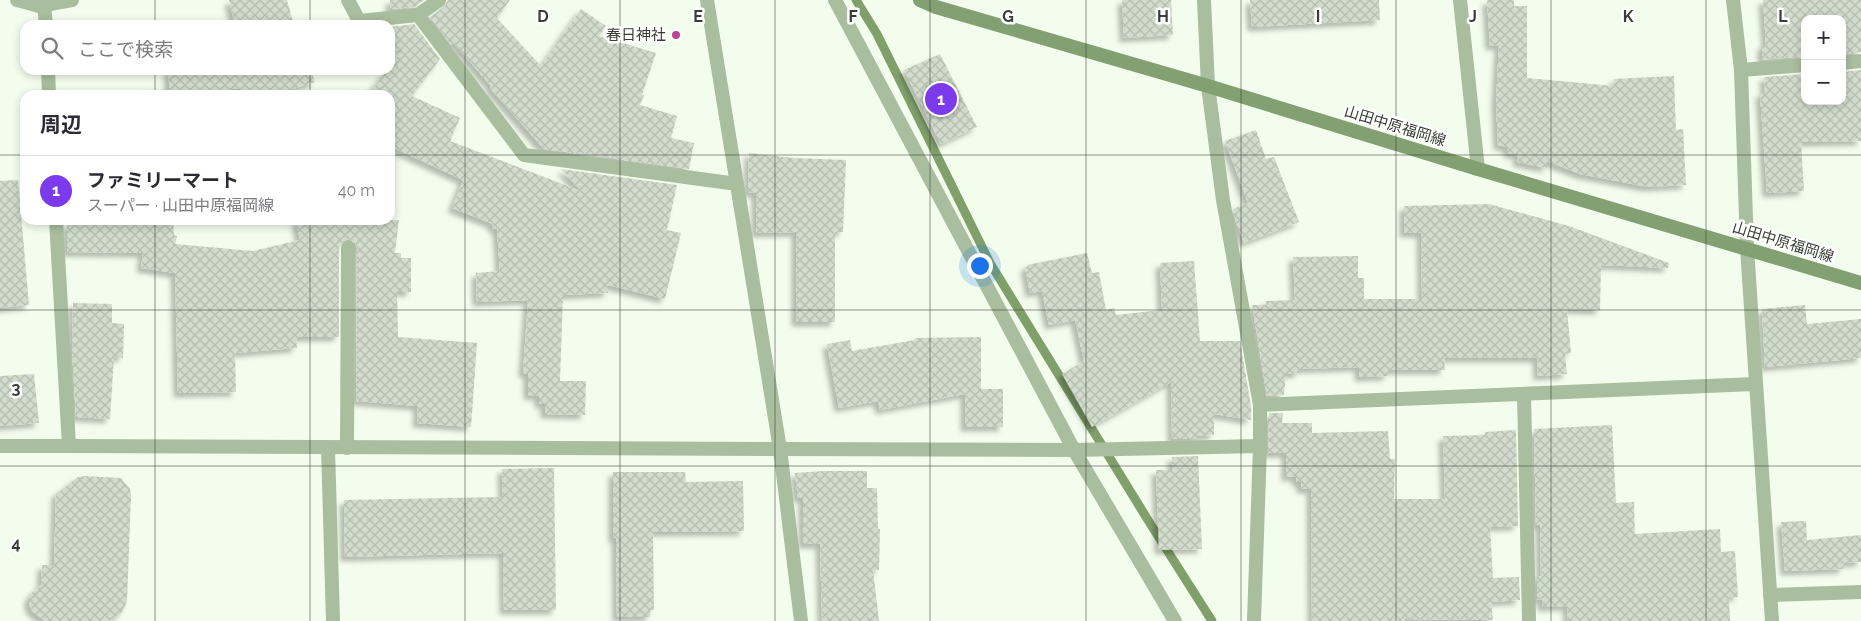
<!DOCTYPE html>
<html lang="ja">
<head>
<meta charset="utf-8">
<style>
  :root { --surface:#fff; --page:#f7f7f7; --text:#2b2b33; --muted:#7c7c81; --line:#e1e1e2; --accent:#7c3aed }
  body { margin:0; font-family:Raleway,"Noto Sans JP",sans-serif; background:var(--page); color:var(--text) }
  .controls { position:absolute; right:15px; top:15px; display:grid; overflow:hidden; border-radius:10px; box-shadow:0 2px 8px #0003 }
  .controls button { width:45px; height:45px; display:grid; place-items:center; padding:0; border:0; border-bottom:1px solid var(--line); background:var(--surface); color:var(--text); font:25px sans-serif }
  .you { position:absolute; left:979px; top:265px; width:18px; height:18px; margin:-12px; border:4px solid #fff; border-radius:50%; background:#1a73e8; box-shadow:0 0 0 8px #1a73e833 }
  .badge { display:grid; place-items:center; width:32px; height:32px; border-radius:50%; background:var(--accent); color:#fff; font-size:16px; font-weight:700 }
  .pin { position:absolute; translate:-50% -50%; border:2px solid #fff; box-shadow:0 1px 5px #0006 }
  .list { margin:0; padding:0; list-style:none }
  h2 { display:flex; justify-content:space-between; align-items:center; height:65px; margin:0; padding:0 20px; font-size:21px }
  h2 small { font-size:16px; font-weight:400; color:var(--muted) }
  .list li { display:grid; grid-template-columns:32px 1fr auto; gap:15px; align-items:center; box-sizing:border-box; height:70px; padding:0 20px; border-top:1px solid var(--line) }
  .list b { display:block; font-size:19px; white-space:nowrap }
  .list p { margin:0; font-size:16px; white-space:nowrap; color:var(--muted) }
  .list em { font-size:16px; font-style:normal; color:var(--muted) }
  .icon { flex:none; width:28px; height:28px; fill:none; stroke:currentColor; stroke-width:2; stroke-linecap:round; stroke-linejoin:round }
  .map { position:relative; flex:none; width:1861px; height:621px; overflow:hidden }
  .search { position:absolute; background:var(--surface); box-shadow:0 2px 8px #0003; left:20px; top:20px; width:375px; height:55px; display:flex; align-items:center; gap:12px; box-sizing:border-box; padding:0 18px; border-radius:15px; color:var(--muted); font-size:19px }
  .panel { position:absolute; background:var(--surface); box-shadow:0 2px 8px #0003; left:20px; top:90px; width:375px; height:135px; border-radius:15px }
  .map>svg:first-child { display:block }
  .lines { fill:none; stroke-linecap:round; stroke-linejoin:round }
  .stream { stroke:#7fa06b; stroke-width:9 }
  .building { fill:url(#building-cross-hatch); filter:url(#shadow) }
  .service { stroke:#a9be9e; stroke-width:14 }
  .minor { stroke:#a9be9e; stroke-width:14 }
  .tertiary { stroke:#a9be9e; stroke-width:14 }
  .secondary { stroke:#82a071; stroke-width:14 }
  .grid { fill:none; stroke:#393d37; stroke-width:1; stroke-opacity:0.55 }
  .poi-dot { fill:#bf4393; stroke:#fff; stroke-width:2 }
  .labels { text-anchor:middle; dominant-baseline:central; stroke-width:5; stroke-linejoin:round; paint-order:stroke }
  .poi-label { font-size:15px; fill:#393d37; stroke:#fff; text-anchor:end }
  .street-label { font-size:15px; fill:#393d37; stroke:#fff }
  .grid-label { font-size:16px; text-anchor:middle; font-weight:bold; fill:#393d37; stroke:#fff; stroke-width:5; stroke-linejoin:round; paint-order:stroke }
</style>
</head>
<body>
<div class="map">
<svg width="1861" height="621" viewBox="0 0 1861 621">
  <defs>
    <pattern id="building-cross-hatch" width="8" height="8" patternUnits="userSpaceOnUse" patternTransform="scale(1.25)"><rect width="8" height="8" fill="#d2dccc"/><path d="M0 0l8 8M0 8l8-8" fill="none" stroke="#b5beb0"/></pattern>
    <filter id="shadow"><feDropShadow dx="-4.5" dy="4.5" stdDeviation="2.5" flood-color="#0004"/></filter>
  </defs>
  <rect width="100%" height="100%" fill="#f3fded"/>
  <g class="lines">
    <polyline class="stream" points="856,0 877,34 990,263 1151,525 1212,621"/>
  </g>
  <g class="building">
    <polygon points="229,0 287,0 294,25 235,25"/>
    <polygon points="390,0 424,0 415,7 390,9"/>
    <polygon points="448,0 510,0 497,18 541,66 581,9 606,26 599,36 656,53 642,95 644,95 640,105 677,116 671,138 694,143 689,169 544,149 490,88 491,86 453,42 451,45 430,17 444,7"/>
    <polygon points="1122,0 1171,0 1173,35 1124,38"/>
    <polygon points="1250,0 1379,0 1380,20 1252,27"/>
    <polygon points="1487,0 1514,0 1514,6 1527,6 1527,78 1614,86 1614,79 1674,76 1676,130 1683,129 1686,185 1648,187 1580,174 1547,161 1547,168 1517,162 1518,154 1509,154 1507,147 1498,145 1496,102 1499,45 1490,46"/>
    <polygon points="1763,0 1861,0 1861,52 1842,54 1842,19 1805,19 1805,56 1762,60 1762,45 1766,45"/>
    <polygon points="414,24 440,59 412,96 460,118 450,141 581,191 561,169 677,185 667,230 681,233 665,299 608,285 608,293 563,295 560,381 586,381 585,415 545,414 545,404 539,404 539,396 528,395 528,374 523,373 528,300 477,302 476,273 500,271 497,229 492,228 493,224 452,208 463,180 390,146 390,95 368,95 387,70 390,70 390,66 405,47 390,53 390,27"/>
    <polygon points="940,54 977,127 941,144 904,70"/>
    <polygon points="168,70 311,70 315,82 273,95 242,95 240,88 170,95"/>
    <polygon points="1861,70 1861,141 1801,142 1804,191 1767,193 1760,93 1765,93 1764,77 1805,74 1805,101 1842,101 1842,72"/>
    <polygon points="1256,130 1266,159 1274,157 1299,222 1244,243 1236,222 1233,209 1248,203 1225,141"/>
    <polygon points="749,153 794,158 846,160 843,232 835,232 835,322 796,322 796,232 756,233 756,193 748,192"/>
    <polygon points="18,180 29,305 0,308 0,181"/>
    <polygon points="1489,204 1569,226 1669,263 1668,268 1601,265 1600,310 1567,309 1571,353 1565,354 1567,374 1538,376 1537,358 1444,358 1445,370 1388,370 1388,376 1359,377 1359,367 1299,369 1299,373 1286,374 1284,395 1267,396 1252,305 1266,305 1266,301 1295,300 1293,257 1358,256 1358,278 1364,278 1364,299 1422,299 1421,233 1404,233 1404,206"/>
    <polygon points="146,220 173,220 174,235 177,236 175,244 253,251 300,240 296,220 399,220 395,253 401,253 401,258 411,258 411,292 397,292 398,337 477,343 471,427 417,423 418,406 356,401 357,248 355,243 349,239 343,241 339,248 339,337 298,337 296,338 297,348 235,353 236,392 178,393 175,273 141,268 143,253 67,252 67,224 146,224"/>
    <polygon points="1087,253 1092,273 1099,272 1106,310 1114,308 1116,315 1162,310 1160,263 1194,261 1200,341 1240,341 1251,406 1251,420 1214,414 1214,435 1197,436 1197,439 1172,439 1171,382 1092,427 1062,374 1084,361 1075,320 1049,325 1042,291 1030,293 1025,267 1027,267 1027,265"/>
    <polygon points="73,303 112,304 112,323 124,324 123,358 114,357 110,419 76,417 72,349"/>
    <polygon points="1805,305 1807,324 1861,319 1861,358 1765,367 1762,309"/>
    <polygon points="981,337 981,389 1003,389 1003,427 965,427 965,394 880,410 878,401 839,408 827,344 850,340 852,351 915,340 915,338"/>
    <polygon points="34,374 39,423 0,426 0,376"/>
    <polygon points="1269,413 1283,413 1282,423 1312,423 1312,433 1388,431 1390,459 1395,459 1394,499 1445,499 1443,436 1485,435 1485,432 1516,430 1518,526 1490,527 1493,578 1519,577 1520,600 1491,602 1493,620 1405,619 1405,621 1312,621 1311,489 1301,489 1301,482 1296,482 1296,476 1286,477 1286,453 1268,453 1269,423 1274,423 1269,423"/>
    <polygon points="1612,425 1616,503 1634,502 1635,534 1720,529 1721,552 1735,551 1738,597 1729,597 1730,621 1568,621 1567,606 1542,607 1542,599 1537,600 1537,576 1541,576 1540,525 1536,525 1534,429"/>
    <polygon points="1198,456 1202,549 1159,550 1156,470 1172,470 1172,457"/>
    <polygon points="554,468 556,610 504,610 503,553 345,557 344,500 503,497 502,469"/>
    <polygon points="823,471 867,471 867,488 877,488 878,529 880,529 879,570 873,570 879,621 822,621 820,544 803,544 803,498 798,498 795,473"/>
    <polygon points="613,472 685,472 686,482 743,481 744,531 653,532 654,610 650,610 650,617 617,617 616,538 613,538"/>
    <polygon points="85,476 121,478 130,489 131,495 127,602 121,614 108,621 45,621 32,611 29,605 29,599 32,593 41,585 42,565 54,565 56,494 78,477"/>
    <polygon points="1806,521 1807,540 1861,535 1861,562 1843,563 1844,569 1785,571 1781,522"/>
  </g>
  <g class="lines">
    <polyline class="service" points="347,448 348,248"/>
    <g class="minor">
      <polyline points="17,0 39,6 72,0"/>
      <polyline points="348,0 359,21 418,15 524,155 737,184"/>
      <polyline points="707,0 780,449 801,621"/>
      <polyline points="835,0 1074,450 1175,621"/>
      <polyline points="1204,0 1208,86 1223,200 1260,405 1260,446 1254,621"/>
      <polyline points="1460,0 1478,169"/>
      <polyline points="1733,0 1741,70"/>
      <polyline points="44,5 46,25"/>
      <polyline points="418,15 439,0"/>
      <polyline points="1842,63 1861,61"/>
      <polyline points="48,70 49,95"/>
      <polyline points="1524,394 1529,621"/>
      <polyline points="1260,405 1755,384"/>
      <polyline points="0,446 69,446 56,220"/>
      <polyline points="328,448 333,621"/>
      <polyline points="780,449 1074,450 1260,446"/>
      <polyline points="1770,595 1861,592"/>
      <polyline points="1772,621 1747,248 1741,70 1805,65"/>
    </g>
    <polyline class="tertiary" points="69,446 780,449"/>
    <polyline class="secondary" points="920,0 936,7 1208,86 1478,169 1861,283"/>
  </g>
  <path class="grid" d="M 155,0 L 155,25M 310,0 L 310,25M 465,0 L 465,621M 620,0 L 620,621M 775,0 L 775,621M 930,0 L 930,621M 1086,0 L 1086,621M 1241,0 L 1241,621M 1396,0 L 1396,621M 1551,0 L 1551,621M 1706,0 L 1706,621M 155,70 L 155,95M 310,70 L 310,95M 0,155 L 25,155M 390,155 L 1861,155M 155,220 L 155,621M 310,220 L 310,621M 0,310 L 1861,310M 0,466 L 1861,466"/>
  <circle class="poi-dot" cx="676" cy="35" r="5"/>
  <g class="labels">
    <g class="poi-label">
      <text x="666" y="35">春日神社</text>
    </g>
    <g class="street-label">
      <text transform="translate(1395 126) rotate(17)">山田中原福岡線</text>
      <text transform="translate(1783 242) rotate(17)">山田中原福岡線</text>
    </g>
  </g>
  <g class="grid-label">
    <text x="543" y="22">D</text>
    <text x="698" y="22">E</text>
    <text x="853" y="22">F</text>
    <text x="1008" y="22">G</text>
    <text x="1163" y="22">H</text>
    <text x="1318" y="22">I</text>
    <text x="1473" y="22">J</text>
    <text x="1628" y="22">K</text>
    <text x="1783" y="22">L</text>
    <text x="16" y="394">3</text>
    <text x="16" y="549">4</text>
  </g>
</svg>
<div class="controls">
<button>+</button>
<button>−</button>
</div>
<div class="you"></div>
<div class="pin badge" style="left:941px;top:99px">1</div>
<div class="search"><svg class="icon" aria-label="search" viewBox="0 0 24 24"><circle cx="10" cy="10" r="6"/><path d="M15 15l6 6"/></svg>ここで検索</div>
<section class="panel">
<h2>周辺<small></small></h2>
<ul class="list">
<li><span class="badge">1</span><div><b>ファミリーマート</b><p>スーパー · 山田中原福岡線</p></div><em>40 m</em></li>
</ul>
</section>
</div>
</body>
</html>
